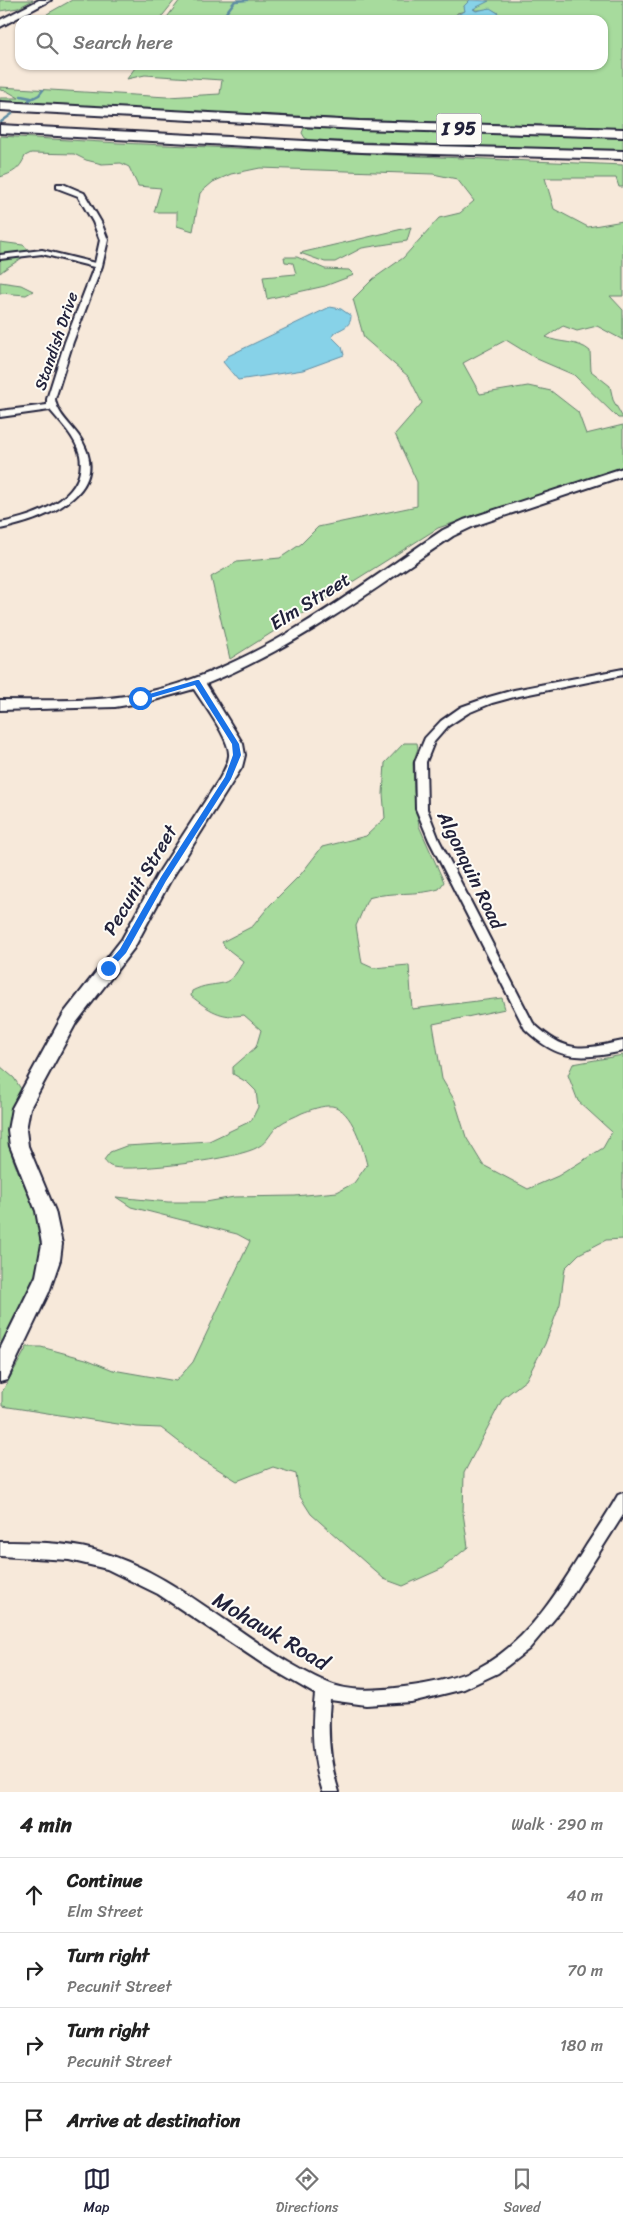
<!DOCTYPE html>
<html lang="en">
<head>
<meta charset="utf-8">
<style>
  :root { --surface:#fff; --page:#f2f2f2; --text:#222; --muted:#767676; --line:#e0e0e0; --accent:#22223b }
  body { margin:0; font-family:Sriracha,sans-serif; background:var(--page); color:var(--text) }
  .stop { position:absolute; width:15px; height:15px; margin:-11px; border:4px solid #1a73e8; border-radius:50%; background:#fff }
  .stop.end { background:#1a73e8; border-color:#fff; box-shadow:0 1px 5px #0008 }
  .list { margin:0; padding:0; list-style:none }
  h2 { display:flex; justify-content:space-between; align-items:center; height:65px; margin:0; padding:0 20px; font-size:21px }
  h2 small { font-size:16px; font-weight:400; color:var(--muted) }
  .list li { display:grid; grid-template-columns:32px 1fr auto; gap:15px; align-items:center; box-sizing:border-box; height:75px; padding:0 20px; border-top:1px solid var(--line) }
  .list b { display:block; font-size:19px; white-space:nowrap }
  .list p { margin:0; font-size:16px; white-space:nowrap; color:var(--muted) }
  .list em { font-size:16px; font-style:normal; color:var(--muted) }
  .icon { flex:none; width:28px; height:28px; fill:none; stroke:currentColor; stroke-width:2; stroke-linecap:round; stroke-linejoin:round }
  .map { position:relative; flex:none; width:623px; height:1792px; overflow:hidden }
  .search { position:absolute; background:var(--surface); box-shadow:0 1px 4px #0004; left:15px; right:15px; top:15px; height:55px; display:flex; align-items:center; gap:12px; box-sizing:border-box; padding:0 18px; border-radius:15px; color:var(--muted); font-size:19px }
  .sheet { height:365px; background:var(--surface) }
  nav { display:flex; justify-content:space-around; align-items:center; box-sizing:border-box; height:70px; border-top:1px solid var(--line); background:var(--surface); font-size:14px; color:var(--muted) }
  nav a { display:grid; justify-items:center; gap:2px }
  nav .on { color:var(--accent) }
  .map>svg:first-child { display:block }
  .green { fill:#a7db9d; stroke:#647e6c }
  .water { fill:#87d2e8; stroke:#5f8ca3 }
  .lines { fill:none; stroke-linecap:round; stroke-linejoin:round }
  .stream { stroke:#5f8ca3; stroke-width:2.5 }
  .building { fill:#e8be98; stroke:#a2856a }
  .street-casing { stroke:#22223b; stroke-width:4 }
  .secondary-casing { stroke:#22223b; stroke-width:4 }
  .highway-casing { stroke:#22223b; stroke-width:4 }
  .street { fill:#fdfcf7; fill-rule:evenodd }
  .secondary { fill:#fdfcf7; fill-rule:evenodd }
  .highway { fill:#fdfcf7; fill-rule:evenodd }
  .route { fill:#1a73e8 }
  .labels { text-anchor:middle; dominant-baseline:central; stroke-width:4; stroke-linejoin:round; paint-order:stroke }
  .far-street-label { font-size:16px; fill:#22223b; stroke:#fdfcf7 }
  .shield { fill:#fdfcf7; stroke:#646373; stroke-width:1 }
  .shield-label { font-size:18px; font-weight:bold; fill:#22223b }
  .street-label { font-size:19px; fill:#22223b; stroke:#fdfcf7 }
  .near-street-label { font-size:22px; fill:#22223b; stroke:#fdfcf7 }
</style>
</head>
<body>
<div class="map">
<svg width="623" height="1792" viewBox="0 0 623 1792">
  <rect width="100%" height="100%" fill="#f7e9da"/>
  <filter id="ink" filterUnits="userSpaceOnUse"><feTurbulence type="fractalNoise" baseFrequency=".02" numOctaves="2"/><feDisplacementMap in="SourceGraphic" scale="10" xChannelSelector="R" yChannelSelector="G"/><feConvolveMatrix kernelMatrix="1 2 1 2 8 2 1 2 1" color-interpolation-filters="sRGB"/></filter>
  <g filter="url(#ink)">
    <g class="green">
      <polygon points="0,0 33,0 18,8 0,11"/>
      <polygon points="72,0 175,0 159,20 50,19 47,14"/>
      <polygon points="180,0 470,0 470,1 464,6 466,11 457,13 457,20 165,20"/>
      <path d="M 487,0 L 623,0 L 623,128 L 346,119 L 0,102 L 0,98 L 19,98 L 7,91 L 0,90 L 0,87 L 167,97 L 220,94 L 222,80 L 145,75 L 127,79 L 137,65 L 603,65 L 603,20 L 501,20 L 498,13 C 489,7 484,11 474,10 L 475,7 Z"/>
      <polygon points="311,128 623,137 623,152 310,140 305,138 302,133 304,128"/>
      <path d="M 0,136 L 119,143 L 623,165 L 623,187 L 619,187 L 616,178 L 545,178 L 554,209 L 588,227 L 623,221 L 623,296 L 610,296 L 623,310 L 623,340 L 597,326 L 577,331 L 563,326 L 546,337 C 560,344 578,340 590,351 L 591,371 L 610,386 L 613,400 L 623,418 L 618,418 L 574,375 L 537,359 L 506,340 L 463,363 L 480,394 L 528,386 L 551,391 L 578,412 L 586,434 L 623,425 L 623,467 L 438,528 L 230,659 L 211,577 L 237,562 L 280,558 L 301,544 L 318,527 L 417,506 L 417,482 L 395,434 L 422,403 L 409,377 L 364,338 L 353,299 L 373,279 L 403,258 L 439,218 L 460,213 L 474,201 L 457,179 L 433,174 L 260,168 L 231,174 L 213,182 L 200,193 L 193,231 L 177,226 L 177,212 L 154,212 L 161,188 L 138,186 L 129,167 L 121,163 L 102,164 L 86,160 L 74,154 L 31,153 L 25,156 C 20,169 13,173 0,177 Z"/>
      <polygon points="411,227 407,241 362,248 335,262 325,262 300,253"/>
      <path d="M 0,242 L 23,245 L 29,250 C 22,261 10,264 0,273 Z"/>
      <polygon points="284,257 297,257 325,269 349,270 354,275 325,286 267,299 263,277 296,274 293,263 285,262"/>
      <polygon points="0,282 21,285 33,291 26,295 0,293"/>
      <path d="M 404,743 L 417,743 L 418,748 L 413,763 L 414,791 L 419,826 L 444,882 L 439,889 C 416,896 391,891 368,898 L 356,926 L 362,963 L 373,968 L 409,965 L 412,1009 L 502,998 L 505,1009 L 433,1024 L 442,1079 L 455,1101 L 466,1137 L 483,1165 L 528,1189 L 558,1176 L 603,1148 L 612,1132 L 578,1101 L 568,1075 L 573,1064 L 623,1055 L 623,1239 L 606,1240 L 579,1254 L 565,1268 L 560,1304 L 545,1344 L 526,1380 L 503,1398 L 464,1473 L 463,1513 L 468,1547 L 441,1569 L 403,1586 L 384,1579 L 311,1514 L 299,1495 L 296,1474 L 273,1467 L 237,1481 L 200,1458 L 161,1428 L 137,1427 L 2,1406 L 2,1392 L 27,1347 L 41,1347 L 86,1359 L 113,1370 L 176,1381 L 193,1362 L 250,1241 L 237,1234 L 131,1207 L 116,1197 L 168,1202 L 206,1202 L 234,1197 L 295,1196 L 337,1192 L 354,1183 L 367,1165 C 363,1148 352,1109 332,1106 C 323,1105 310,1110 302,1113 C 295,1117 285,1120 279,1125 C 271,1131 268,1142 258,1147 C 239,1159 134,1172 113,1167 C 109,1166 106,1163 104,1160 L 110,1152 L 126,1146 L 209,1141 L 251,1121 L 258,1107 L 256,1091 L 248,1083 L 233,1074 L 233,1067 L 256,1047 L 261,1030 L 244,1015 C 221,1019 209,1010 191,996 L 192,991 C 216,978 228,994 243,961 L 225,947 L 222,942 L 253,926 L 270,905 L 301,874 L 322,847 L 366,836 L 385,818 L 383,794 L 385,763 Z"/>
      <path d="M 0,1066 L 14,1078 L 21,1089 C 21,1107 7,1122 9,1141 C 11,1164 27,1187 35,1209 C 54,1265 20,1304 0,1351 Z"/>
    </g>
    <g class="water">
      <path d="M 470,0 L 489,1 L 473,9 L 476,11 L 490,8 L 498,13 L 501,20 L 429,20 C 441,18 455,17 465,11 L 464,6 Z"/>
      <path d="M 330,307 L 341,309 L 351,316 C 351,327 342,328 334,333 L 332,337 L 342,347 L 344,355 L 303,370 L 238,380 L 223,362 L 228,356 Z"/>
    </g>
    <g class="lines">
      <g class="stream">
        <polyline points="223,20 222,18 235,1 247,0"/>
        <polyline points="21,96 31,98"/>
        <polyline points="29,100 39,95 43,90"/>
        <polyline points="1,122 12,114"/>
      </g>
    </g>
    <polygon class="building" points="70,18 82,20 65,20"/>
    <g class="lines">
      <g class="street-casing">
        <g id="street">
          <path d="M 57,184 L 63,184 L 84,193 L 101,222 L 108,240 L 102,266 L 73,342 L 55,399 C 57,415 74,427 82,441 C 113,495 40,521 0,529 L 0,523 C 33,517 88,499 80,455 C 76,438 61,423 50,410 L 0,417 L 0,411 L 47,405 L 47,399 L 65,342 L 94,267 L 42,254 L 0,259 L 0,255 L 42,250 L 95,263 L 100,240 L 93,222 L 78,196 L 57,188 Z"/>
          <path d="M 623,669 L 623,675 L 514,697 L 492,703 L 468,713 L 448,726 L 434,742 L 426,762 L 427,809 L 439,840 L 533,1023 C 566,1054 581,1050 623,1041 L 623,1051 C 580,1060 558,1061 525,1029 L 429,840 L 416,809 L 415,762 L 425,738 L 441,721 L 461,707 L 489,697 L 514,690 Z"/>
          <path d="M 623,1493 L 623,1515 L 566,1605 L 529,1649 L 498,1673 L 464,1689 L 411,1702 L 366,1705 L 330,1700 C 327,1732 329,1761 339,1792 L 323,1792 C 312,1759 311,1728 315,1694 L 263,1664 L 158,1594 L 107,1569 L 69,1560 L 0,1556 L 0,1542 C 31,1542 63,1542 94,1550 C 181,1573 245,1646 326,1682 C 349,1693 380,1690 404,1687 C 429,1684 458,1678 480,1667 C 529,1641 558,1591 586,1546 C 597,1529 608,1513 618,1495 Z"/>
        </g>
      </g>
      <g class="secondary-casing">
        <g id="secondary">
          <polygon points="39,0 51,0 0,27 0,20"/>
          <path d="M 623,468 L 623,476 L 474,526 L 453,536 C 373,590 295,648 206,684 L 243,744 L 245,755 L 242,767 L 169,883 L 134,948 L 76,1023 L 30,1108 L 26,1130 L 28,1146 L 55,1211 L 62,1244 L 60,1260 L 49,1292 L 7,1380 L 0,1382 L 0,1349 L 36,1276 L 42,1244 L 36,1211 L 10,1146 L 8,1130 L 12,1108 L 64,1013 L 122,939 L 157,875 L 220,778 C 224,771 228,764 229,756 C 231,740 203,704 194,689 L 151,701 L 115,707 L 0,710 L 0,700 C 50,700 103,703 152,691 C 260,665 352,591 443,530 L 464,520 Z"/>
        </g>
      </g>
      <g class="highway-casing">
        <g id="highway">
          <polygon points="0,102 359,121 623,129 623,137 359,129 0,110"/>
          <polygon points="0,125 362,144 623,151 623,159 362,152 0,133"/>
        </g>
      </g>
      <use href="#street" class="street"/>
      <use href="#secondary" class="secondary"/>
      <use href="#highway" class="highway"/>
    </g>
  </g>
  <polygon class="route" points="197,680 199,680 239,744 241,755 231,779 166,881 126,953 108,972 105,971 105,966 120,949 161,877 225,777 233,755 232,744 195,685 140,701 136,698"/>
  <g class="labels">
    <g class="far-street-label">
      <text transform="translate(56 341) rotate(-71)">Standish Drive</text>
    </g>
    <rect class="shield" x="436.5" y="113.5" width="45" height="31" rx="4"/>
    <g class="shield-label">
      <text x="459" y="129">I 95</text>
    </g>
    <g class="street-label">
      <text transform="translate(310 601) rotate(-32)">Elm Street</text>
      <text transform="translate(471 870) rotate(64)">Algonquin Road</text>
      <text transform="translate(140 880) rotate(-59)">Pecunit Street</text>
    </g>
    <g class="near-street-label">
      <text transform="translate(271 1631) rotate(31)">Mohawk Road</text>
    </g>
  </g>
</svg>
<div class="stop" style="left:140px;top:698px"></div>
<div class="stop end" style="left:108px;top:968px"></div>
<div class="search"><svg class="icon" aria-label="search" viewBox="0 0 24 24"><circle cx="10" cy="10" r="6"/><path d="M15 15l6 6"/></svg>Search here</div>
</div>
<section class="sheet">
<h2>4 min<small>Walk · 290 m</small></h2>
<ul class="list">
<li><svg class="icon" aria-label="ahead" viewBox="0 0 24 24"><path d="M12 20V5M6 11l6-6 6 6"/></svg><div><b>Continue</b><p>Elm Street</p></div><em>40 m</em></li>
<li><svg class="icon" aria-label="right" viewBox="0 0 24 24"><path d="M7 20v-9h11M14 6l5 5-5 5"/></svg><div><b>Turn right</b><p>Pecunit Street</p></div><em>70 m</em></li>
<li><svg class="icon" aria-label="right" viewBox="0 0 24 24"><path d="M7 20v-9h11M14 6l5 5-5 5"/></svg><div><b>Turn right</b><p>Pecunit Street</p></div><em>180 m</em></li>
<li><svg class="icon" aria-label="arrive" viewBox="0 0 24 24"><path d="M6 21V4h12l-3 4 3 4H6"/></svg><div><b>Arrive at destination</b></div></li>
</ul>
</section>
<nav>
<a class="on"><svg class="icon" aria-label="map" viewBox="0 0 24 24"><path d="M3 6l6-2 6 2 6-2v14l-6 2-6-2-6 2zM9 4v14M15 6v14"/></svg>Map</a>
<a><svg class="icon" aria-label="directions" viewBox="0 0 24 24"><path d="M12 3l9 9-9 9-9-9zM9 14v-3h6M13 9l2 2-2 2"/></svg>Directions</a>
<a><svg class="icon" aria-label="saved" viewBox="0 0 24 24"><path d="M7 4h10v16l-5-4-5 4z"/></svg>Saved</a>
</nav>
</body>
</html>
